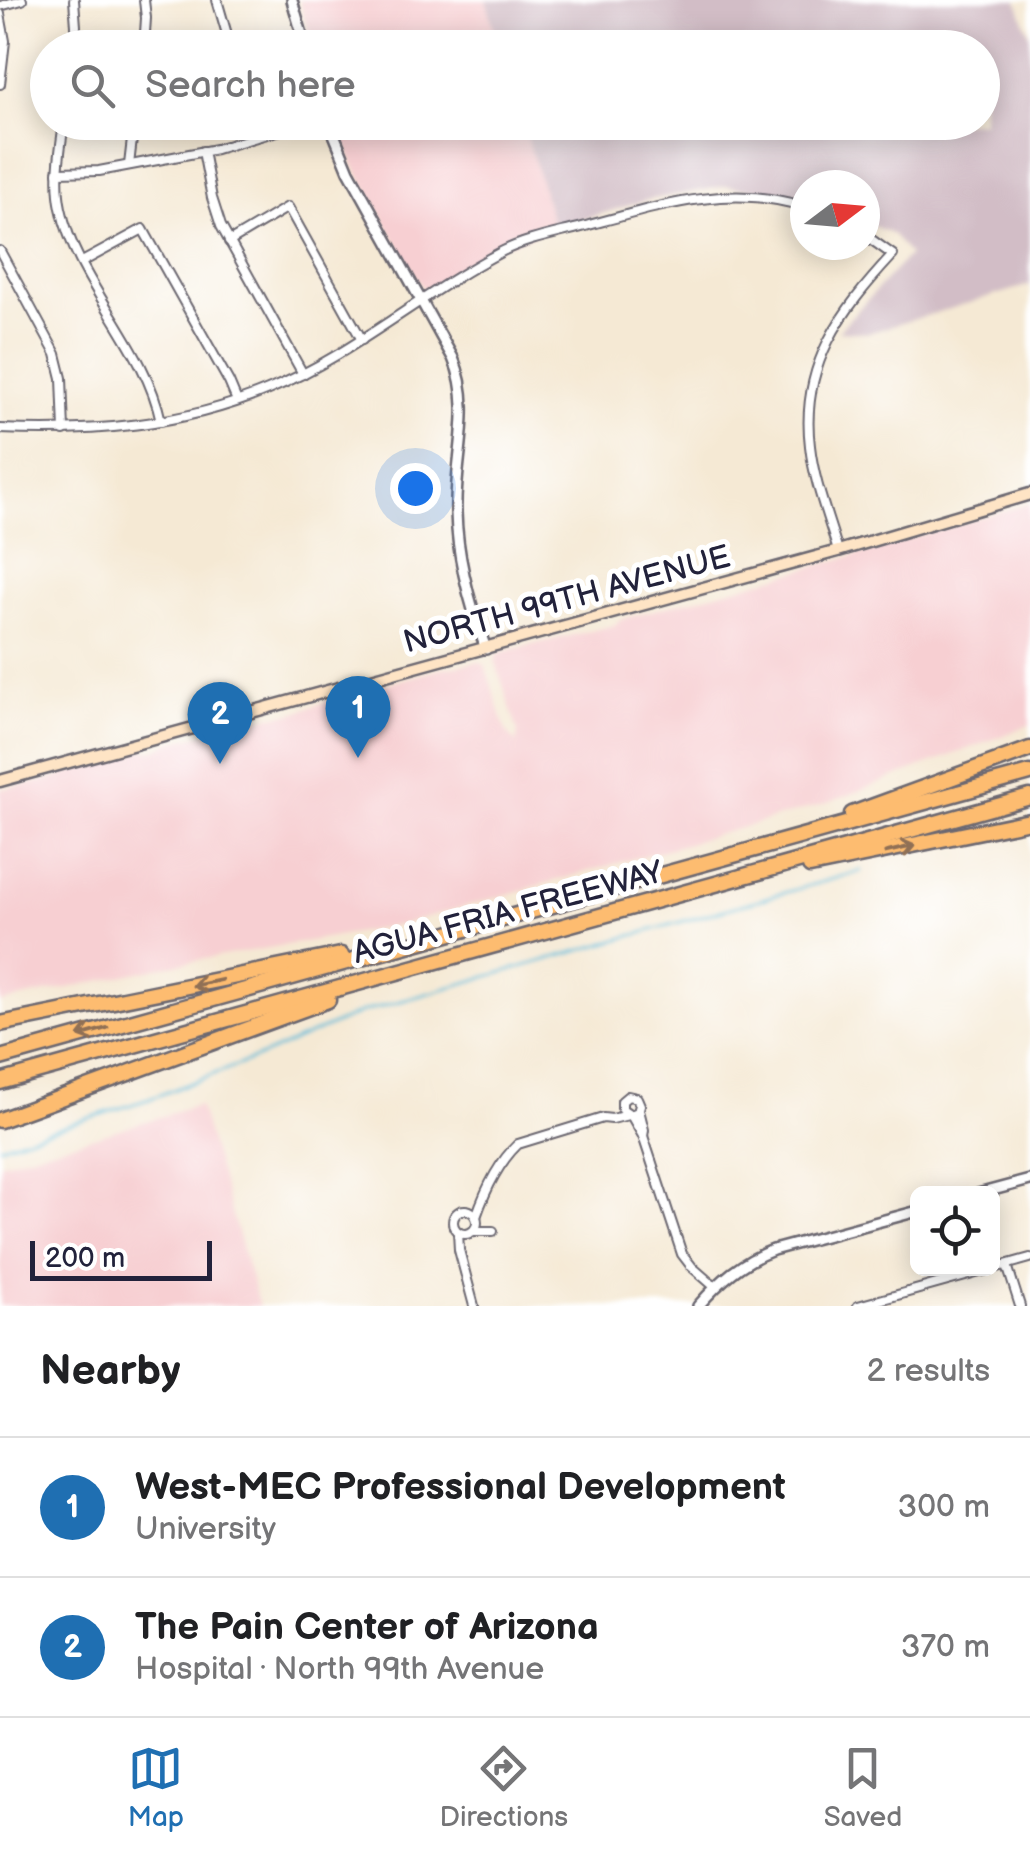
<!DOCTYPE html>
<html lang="en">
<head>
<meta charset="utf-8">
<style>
  :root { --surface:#fff; --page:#f6f6f6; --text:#202124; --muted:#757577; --line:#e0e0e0; --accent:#1f6fb2 }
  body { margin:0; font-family:"Balsamiq Sans",sans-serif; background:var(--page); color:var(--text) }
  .controls { position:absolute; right:30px; bottom:30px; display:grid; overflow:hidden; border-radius:15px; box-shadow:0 5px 25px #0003 }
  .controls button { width:90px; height:90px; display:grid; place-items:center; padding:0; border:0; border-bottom:2px solid var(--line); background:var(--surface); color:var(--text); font:50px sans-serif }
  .compass { position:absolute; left:790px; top:170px; width:90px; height:90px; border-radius:50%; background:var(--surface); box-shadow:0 5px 25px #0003; rotate:74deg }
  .scale { position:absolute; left:30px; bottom:25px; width:182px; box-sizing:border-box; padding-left:10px; border:5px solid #22223b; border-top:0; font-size:28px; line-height:35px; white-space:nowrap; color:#22223b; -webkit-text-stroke:8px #fff; paint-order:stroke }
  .you { position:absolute; left:415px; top:488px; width:35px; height:35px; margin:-25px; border:8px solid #fff; border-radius:50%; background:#1a73e8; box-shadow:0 0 0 15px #1a73e833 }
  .badge { display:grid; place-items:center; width:65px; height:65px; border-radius:50%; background:var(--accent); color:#fff; font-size:32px; font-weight:700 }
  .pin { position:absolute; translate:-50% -82px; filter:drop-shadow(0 2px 5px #0008) }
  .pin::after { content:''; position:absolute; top:52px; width:35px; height:30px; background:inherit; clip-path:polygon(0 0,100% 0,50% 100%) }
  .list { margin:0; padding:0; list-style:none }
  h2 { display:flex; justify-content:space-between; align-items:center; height:130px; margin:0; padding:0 40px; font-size:42px }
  h2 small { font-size:32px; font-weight:400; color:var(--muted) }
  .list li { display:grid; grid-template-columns:65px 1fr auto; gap:30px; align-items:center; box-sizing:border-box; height:140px; padding:0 40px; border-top:2px solid var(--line) }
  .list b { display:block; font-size:38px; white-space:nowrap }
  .list p { margin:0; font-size:32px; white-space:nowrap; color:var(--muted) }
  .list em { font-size:32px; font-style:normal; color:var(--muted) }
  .icon { flex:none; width:55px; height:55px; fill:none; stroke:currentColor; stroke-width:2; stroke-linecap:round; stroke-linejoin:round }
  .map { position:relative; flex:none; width:1030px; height:1306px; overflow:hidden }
  .search { position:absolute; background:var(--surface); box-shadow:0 5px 25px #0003; left:30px; right:30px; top:30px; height:110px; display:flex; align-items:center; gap:25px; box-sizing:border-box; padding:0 35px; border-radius:55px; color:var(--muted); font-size:38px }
  .sheet { height:410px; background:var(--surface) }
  nav { display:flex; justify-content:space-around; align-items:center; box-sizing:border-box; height:140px; border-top:2px solid var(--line); background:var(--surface); font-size:28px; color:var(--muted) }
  nav a { display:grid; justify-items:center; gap:5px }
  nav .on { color:var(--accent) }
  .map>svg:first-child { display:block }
  .built { fill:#f7cfd2 }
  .industrial { fill:#d2bdc6 }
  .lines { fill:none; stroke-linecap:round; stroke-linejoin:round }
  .stream { stroke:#5bbbd9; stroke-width:2.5 }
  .minor-casing { stroke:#6c6871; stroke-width:12 }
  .tertiary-casing { stroke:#6c6871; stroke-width:14 }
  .secondary-casing { stroke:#6c6871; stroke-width:15 }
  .motorway-casing { stroke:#6c6871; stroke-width:19 }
  .minor { stroke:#fff; stroke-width:8 }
  .tertiary { stroke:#fff; stroke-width:9 }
  .secondary { stroke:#fee4c5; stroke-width:10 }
  .motorway { stroke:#fdbc6f; stroke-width:14 }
  .oneway { stroke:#906f55 }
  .labels { text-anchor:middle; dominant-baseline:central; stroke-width:10; stroke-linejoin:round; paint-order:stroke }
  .street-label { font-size:32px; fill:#22223b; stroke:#fff }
</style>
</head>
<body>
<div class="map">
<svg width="1030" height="1306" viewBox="0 0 1030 1306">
  <rect width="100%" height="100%" fill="#fff"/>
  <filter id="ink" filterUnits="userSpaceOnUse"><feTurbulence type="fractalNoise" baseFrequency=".01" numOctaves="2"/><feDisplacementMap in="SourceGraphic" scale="20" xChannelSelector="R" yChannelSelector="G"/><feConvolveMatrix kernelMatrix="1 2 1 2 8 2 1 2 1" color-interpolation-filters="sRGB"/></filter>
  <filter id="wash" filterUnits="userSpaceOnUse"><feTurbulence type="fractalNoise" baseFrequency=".0048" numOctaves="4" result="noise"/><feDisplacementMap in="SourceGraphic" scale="40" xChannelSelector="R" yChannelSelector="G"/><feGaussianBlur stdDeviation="2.25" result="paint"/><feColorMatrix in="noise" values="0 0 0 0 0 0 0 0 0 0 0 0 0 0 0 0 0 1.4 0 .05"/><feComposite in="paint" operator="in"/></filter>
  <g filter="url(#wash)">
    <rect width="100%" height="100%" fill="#f5e9d4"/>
    <g class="built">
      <polygon points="299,0 486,0 500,47 313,47"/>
      <polygon points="336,123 523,123 554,228 504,245 426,290 421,286 354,166"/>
      <polygon points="1030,503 1030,725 825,804 399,925 171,965 0,1003 0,789 31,784 59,777 78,768 143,750 153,751 169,743 272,716 294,713 339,697 444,668 479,662 485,665 506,731 516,744 518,732 495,660 498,653 615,625 619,620 863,553"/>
      <polygon points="199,1105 259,1306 0,1306 0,1163 94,1137"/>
    </g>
    <polygon class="industrial" points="486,0 1017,0 1030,35 1030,285 868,333 838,331 909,255 893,235 865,222 865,185 805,185 805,196 727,186 648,200 554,228 523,123 982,122 982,48 500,47"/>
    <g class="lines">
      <polyline class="stream" points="0,1146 149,1099 264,1055 362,1012 861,871"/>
    </g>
  </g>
  <g filter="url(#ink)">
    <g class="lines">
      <g class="minor-casing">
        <g id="minor">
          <polyline points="74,0 76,26 74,48"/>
          <polyline points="217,0 231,48"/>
          <polyline points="0,6 22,0"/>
          <polyline points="0,14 5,41 0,84"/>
          <polyline points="144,48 146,18 144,0"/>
          <path d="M 64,122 C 60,151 55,180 61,208 C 76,283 145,344 161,421"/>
          <polyline points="253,122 257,137"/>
          <polyline points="203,151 212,198 221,226 303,374"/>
          <polyline points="129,165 134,122"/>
          <polyline points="58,172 99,171 216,149 308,122"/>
          <polyline points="229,242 288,207 362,340"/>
          <polyline points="0,251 56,354 62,378 64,431"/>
          <polyline points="82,262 143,229 229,382 237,401"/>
          <path d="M 0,429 C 92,433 182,426 268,390 C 353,355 422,293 503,251 C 527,239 556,234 582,227 C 656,207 729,182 805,207"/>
          <path d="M 838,551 C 828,517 814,482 810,446 C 800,365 841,311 893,255 L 865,235"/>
          <polyline points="639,1110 644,1130 643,1136"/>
          <polyline points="631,1115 638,1112 640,1105 637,1098 628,1096 622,1101 622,1109 631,1115 643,1136 682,1254 692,1267 715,1287"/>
          <circle cx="465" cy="1222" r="12"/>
          <path d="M 476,1217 C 485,1191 498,1163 518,1144 L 603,1118 L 612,1119 L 628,1115"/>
          <polyline points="474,1231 493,1231"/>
          <polyline points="458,1232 459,1250 474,1306"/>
          <polyline points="1007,1265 1020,1306"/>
          <polyline points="858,1306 1030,1258"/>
        </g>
      </g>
      <g class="tertiary-casing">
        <g id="tertiary">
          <polyline points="292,0 306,48"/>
          <path d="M 329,122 L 349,171 L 453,358 C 475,408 454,459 456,512 C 457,559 470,605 486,649"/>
          <polyline points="978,1194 1030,1180"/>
          <path d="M 698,1306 C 720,1281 741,1262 773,1250 L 918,1211"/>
        </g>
      </g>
      <g class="secondary-casing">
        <polyline id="secondary" points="0,781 838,551 1030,494"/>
      </g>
      <g class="motorway-casing">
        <g id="motorway">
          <polyline points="852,814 1030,749"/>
          <polyline points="810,866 1030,821"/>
          <polyline points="0,1024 341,955"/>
          <polyline points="0,1058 1030,773"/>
          <polyline points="0,1082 1030,797"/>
          <polyline points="0,1120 328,1000"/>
        </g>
      </g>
      <use href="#minor" class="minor"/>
      <use href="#tertiary" class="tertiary"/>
      <use href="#secondary" class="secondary"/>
      <use href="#motorway" class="motorway"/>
    </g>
    <defs><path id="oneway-shaft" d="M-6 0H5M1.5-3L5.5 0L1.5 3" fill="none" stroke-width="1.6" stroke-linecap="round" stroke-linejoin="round" transform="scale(2.5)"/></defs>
    <g class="oneway">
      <use href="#oneway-shaft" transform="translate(900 849) rotate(-13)"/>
      <use href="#oneway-shaft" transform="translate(207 983) rotate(168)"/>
      <use href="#oneway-shaft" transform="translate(93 1032) rotate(164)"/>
    </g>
  </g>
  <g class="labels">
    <g class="street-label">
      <text transform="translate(567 600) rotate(-15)">NORTH 99TH AVENUE</text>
      <text transform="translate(508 913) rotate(-15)">AGUA FRIA FREEWAY</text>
    </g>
  </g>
</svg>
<div class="controls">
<button><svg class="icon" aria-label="locate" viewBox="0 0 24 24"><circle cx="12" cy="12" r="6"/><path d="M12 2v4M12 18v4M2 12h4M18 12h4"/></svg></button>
</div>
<svg class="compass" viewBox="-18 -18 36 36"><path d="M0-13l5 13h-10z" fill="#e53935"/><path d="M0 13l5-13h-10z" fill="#757577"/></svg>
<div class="scale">200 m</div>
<div class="you"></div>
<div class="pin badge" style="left:358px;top:758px">1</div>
<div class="pin badge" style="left:220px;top:764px">2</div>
<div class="search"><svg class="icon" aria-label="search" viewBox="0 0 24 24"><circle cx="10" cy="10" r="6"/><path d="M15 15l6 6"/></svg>Search here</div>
</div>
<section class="sheet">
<h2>Nearby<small>2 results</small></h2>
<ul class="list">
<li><span class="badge">1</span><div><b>West-MEC Professional Development</b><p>University</p></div><em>300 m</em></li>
<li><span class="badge">2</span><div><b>The Pain Center of Arizona</b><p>Hospital · North 99th Avenue</p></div><em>370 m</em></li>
</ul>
</section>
<nav>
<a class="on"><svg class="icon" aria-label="map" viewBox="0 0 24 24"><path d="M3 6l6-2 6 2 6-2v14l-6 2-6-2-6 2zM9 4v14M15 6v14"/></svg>Map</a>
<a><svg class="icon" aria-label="directions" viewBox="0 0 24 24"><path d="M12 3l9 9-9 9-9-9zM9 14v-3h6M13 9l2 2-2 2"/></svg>Directions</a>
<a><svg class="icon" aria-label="saved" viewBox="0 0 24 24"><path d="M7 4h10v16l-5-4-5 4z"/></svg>Saved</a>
</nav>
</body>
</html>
